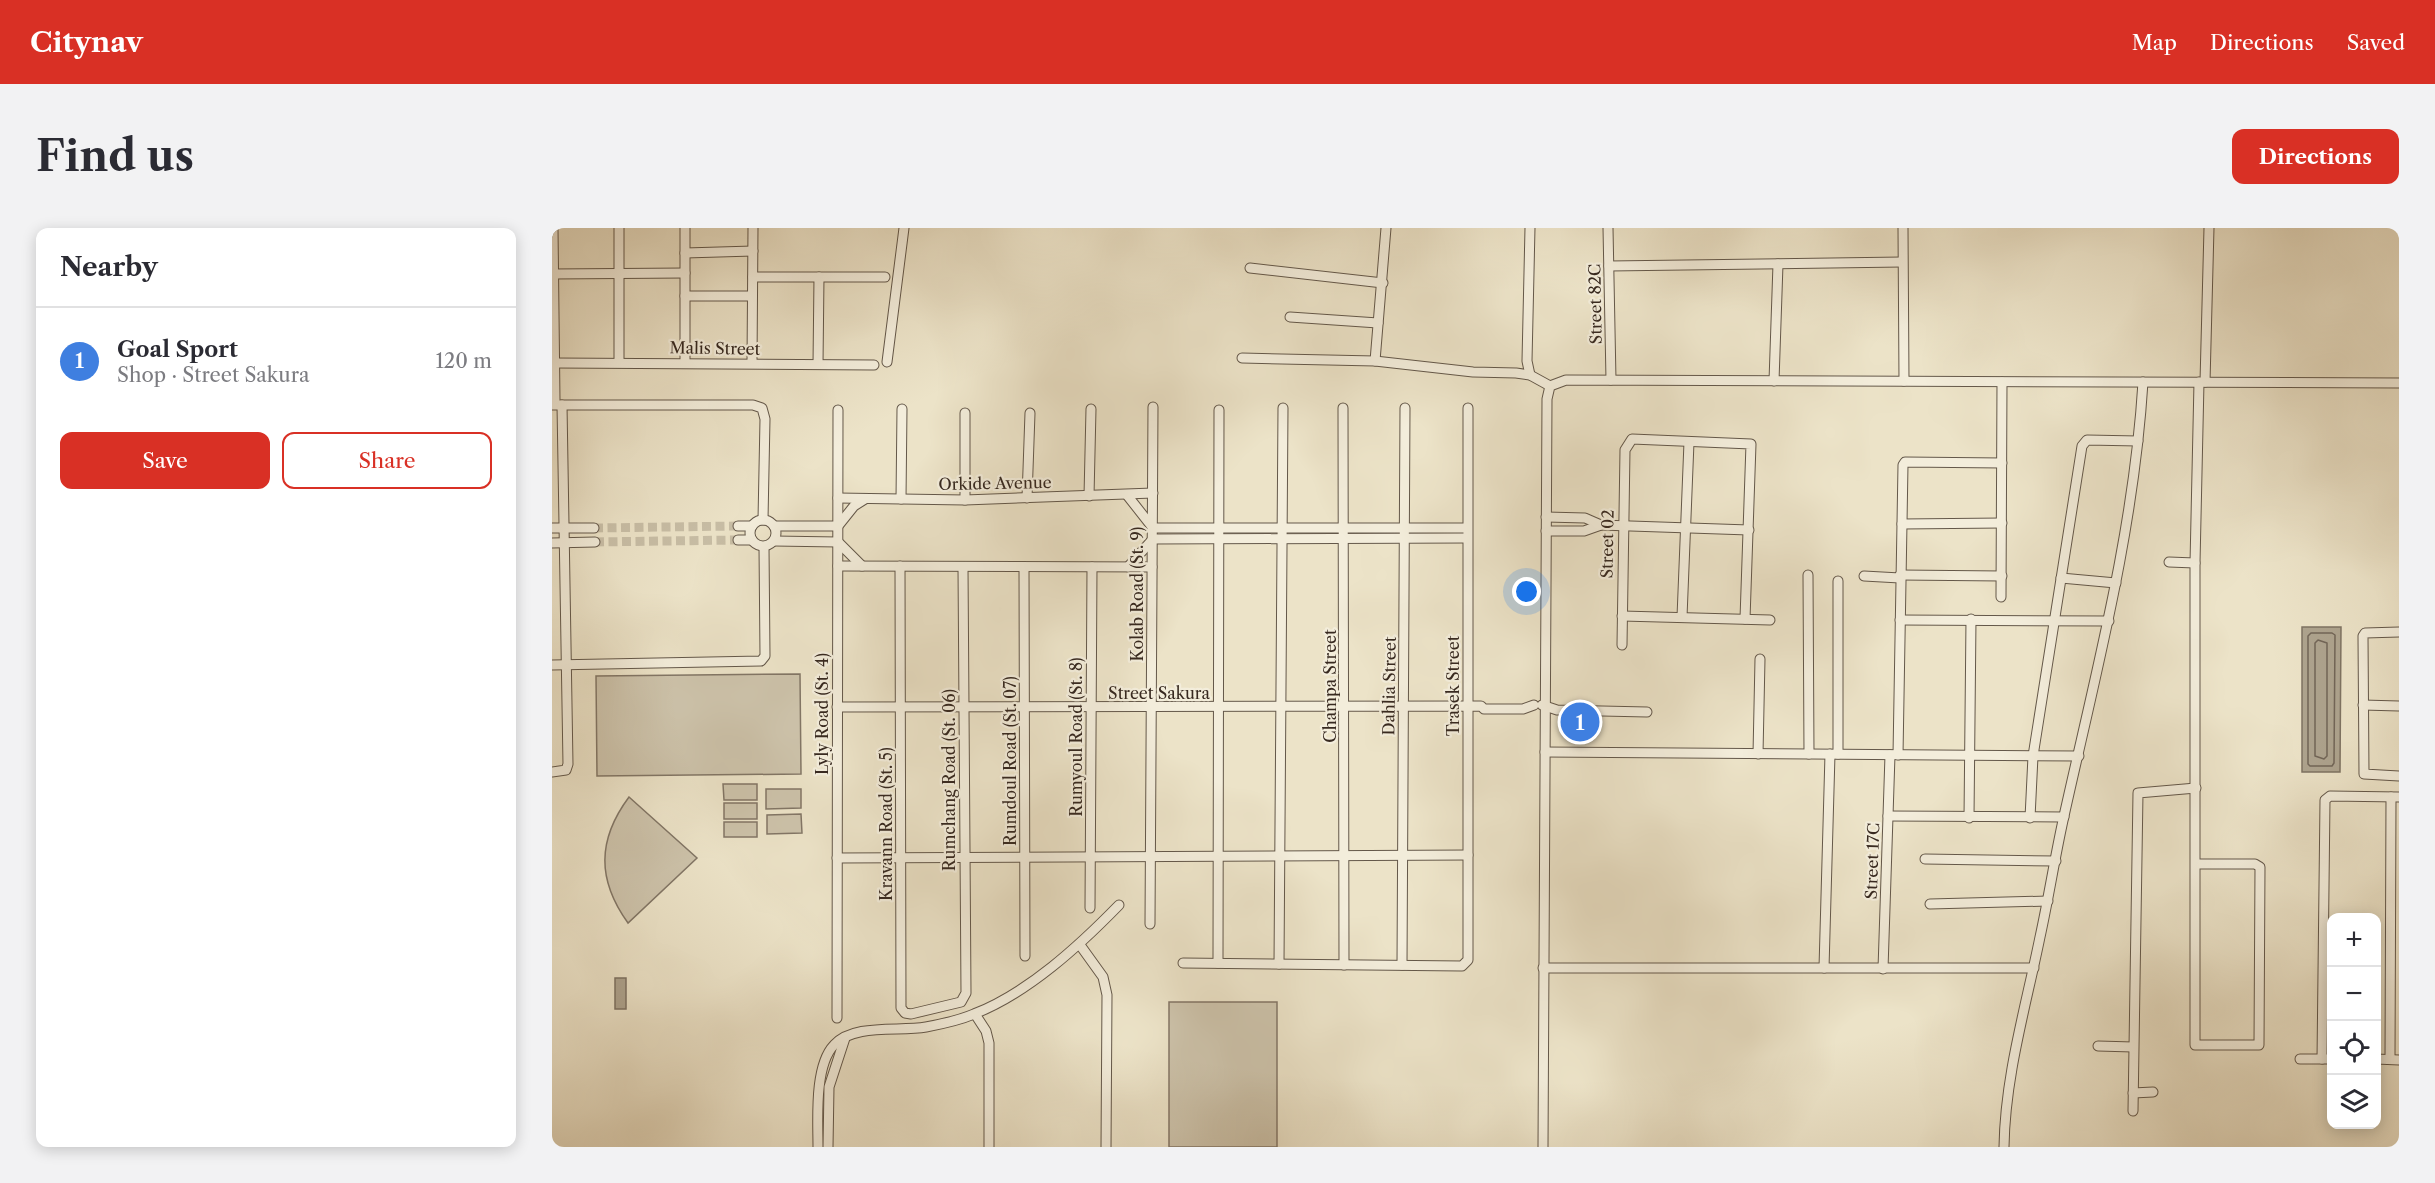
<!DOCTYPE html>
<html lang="en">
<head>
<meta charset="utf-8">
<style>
  :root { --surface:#fff; --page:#f2f2f3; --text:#2b2b33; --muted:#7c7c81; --line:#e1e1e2; --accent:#d93025 }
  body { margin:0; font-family:"Libre Caslon Text",serif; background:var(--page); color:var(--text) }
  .controls { position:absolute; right:18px; bottom:18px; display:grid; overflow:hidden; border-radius:12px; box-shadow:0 3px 15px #0003 }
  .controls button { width:54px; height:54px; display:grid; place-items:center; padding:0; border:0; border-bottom:2px solid var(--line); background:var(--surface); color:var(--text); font:30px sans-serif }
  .you { position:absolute; left:975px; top:364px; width:21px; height:21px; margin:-15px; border:4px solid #fff; border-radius:50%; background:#1a73e8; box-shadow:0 0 0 9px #1a73e833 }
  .badge { display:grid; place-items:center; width:39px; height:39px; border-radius:50%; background:var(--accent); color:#fff; font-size:20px; font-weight:700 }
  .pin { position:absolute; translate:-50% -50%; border:3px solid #fff; box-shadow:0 2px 6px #0006 }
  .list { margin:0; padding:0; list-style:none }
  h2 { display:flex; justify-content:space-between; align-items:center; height:78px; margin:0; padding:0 24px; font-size:26px }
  h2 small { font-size:20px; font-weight:400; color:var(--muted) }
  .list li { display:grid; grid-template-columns:39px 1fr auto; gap:18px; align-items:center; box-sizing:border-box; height:108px; padding:0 24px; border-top:2px solid var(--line) }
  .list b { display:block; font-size:22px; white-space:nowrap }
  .list p { margin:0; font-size:20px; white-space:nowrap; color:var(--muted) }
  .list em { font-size:20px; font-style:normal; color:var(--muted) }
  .actions { display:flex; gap:12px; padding:18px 24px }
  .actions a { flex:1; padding:14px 0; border:2px solid var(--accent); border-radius:12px; text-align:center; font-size:21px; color:var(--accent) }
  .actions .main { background:var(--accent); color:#fff }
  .icon { flex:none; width:33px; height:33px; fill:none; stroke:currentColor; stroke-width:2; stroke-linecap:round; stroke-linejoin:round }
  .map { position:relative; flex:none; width:1847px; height:919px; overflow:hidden; border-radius:12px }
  header { display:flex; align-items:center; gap:36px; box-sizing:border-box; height:84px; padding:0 30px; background:var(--accent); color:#fff }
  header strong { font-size:28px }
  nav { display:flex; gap:33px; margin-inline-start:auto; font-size:21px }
  .intro { display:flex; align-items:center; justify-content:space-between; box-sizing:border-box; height:144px; padding:0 36px }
  h1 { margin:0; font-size:42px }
  .button { padding:15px 27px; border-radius:12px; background:var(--accent); color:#fff; font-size:21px; font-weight:700 }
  main { display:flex; gap:36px; padding:0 36px }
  aside { flex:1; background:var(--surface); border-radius:12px; box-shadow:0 3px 15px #0003 }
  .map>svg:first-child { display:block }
  .green { fill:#cdc3ab; stroke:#827666; stroke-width:1.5 }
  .water { fill:#aea48f; stroke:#7e7363; stroke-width:1.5 }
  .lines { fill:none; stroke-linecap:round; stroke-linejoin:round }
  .shore { stroke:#726658; stroke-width:1.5 }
  .minor-tunnel { stroke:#c8bea6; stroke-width:9; stroke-dasharray:9 4.5; stroke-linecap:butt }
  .minor-casing { stroke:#64584a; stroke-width:11 }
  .minor { stroke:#f3eddb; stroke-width:9 }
  .labels { text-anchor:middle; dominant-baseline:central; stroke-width:4.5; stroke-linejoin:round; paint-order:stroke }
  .street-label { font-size:16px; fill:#372920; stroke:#f3eddb }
</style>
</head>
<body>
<header>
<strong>Citynav</strong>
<nav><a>Map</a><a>Directions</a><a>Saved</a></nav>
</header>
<div class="intro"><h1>Find us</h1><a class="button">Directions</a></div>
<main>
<aside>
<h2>Nearby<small></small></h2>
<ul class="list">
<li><span class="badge" style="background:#3f7fe0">1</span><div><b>Goal Sport</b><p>Shop · Street Sakura</p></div><em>120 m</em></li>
</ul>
<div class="actions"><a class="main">Save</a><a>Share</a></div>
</aside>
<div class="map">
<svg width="1847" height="919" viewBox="0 0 1847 919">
  <rect width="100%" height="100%" fill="#ece3c8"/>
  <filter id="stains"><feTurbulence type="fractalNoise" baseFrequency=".00333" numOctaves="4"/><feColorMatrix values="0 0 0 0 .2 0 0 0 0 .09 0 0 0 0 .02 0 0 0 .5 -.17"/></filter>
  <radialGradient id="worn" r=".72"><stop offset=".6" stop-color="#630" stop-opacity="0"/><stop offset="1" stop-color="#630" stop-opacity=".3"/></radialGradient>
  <g class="green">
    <polygon points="248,446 249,546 45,548 44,448"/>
    <polygon points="171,556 205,556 205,572 172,572"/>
    <polygon points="214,561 249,561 249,580 214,581"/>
    <path d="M 77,569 L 145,630 L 76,695 C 45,652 45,612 77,569 Z"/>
    <rect x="172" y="575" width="33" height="16"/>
    <polygon points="249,586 250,605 215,606 215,587"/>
    <rect x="172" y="594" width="33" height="15"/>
    <rect x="617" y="774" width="108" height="145"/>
  </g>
  <g class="water">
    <polygon points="1750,399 1789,399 1788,544 1750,544"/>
    <rect x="63" y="750" width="11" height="31"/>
  </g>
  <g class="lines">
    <g class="shore">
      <polygon points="1759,405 1780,405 1783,407 1782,535 1780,538 1758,538 1756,536 1756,408"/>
      <polygon points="1766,412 1775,415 1775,528 1772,531 1763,528 1763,415"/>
    </g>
    <g class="minor-tunnel">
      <polyline points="42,300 186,298"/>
      <polyline points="43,314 186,312"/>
    </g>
    <g class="minor-casing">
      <g id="minor">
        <polyline points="1,0 3,172"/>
        <polyline points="978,0 975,133 978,147"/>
        <polyline points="1056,0 1059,152"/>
        <polyline points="1351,0 1352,153"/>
        <polyline points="133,25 201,23"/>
        <polyline points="1057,38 1350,34"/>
        <polyline points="698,40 831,55"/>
        <polyline points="0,46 133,45"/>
        <polyline points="201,49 333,49"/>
        <polyline points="133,68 200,68"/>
        <polyline points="738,89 826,95"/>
        <polyline points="690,130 823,133 921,144 964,145 978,147 998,158"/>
        <polyline points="823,133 834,0"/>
        <polyline points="67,134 67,0"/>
        <polyline points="335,134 352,0"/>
        <polyline points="3,135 322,137"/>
        <polyline points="133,135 133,0"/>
        <polyline points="200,135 201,0"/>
        <polyline points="266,136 267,49"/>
        <polyline points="1222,153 1226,36"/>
        <polyline points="1653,154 1657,0"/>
        <polyline points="0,177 201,177 210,180 213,191 211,292"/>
        <polyline points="791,180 792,737"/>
        <polyline points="575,267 601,300 915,300"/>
        <polyline points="537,268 539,181"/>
        <polyline points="286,270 413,272 601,265"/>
        <polyline points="475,270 478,185"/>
        <polyline points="349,271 350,181"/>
        <polyline points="413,272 413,185"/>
        <polyline points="994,289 1033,290 1049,297 1197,302"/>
        <circle cx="211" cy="305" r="13"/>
        <polyline points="1350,296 1450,295"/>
        <polyline points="186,298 200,298"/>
        <polyline points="222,298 286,298 302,278 313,271"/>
        <polyline points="0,300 42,300"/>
        <polyline points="994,303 1032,303 1049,297"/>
        <polyline points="186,312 200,312"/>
        <polyline points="222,313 286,314 310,338"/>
        <polyline points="0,315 43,314"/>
        <polyline points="1617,334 1643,335"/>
        <polyline points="286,338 600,339"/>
        <polyline points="348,338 349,780 353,785 359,786 409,774 414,765 411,339"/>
        <polyline points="472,339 473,728"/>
        <polyline points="576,339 601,311 915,310"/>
        <polyline points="1256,347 1257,526"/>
        <polyline points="1348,347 1450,348"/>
        <polyline points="1312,348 1348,350"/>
        <polyline points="1509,350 1564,355"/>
        <polyline points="1449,369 1450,154"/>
        <polyline points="1070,388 1218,392"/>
        <polyline points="1130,389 1137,214"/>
        <polyline points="1348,392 1557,393"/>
        <polyline points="1847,404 1813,405 1811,408 1812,546 1847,548"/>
        <polyline points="1070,417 1073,222 1080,211 1199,216 1193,391"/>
        <polyline points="0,437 209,433 213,428 212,319"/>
        <polyline points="990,477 1005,482 1095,484"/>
        <polyline points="1811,477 1847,478"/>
        <polyline points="285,479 929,478 932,481 971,481 982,477"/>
        <polyline points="993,524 1527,528"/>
        <polyline points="1206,526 1208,431"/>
        <polyline points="1286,526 1286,353"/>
        <polyline points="1346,527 1351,237 1353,234 1450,235"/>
        <polyline points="0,544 14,542 16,536 10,177"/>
        <polyline points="1336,588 1512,589"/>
        <polyline points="1417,590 1419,391"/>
        <polyline points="1478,590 1481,528 1530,218 1535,212 1586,213"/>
        <polyline points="285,630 916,627"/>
        <polyline points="1373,631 1504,633"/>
        <polyline points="1643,636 1703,636 1708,639 1707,817 1643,817 1643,335 1647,154"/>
        <polyline points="1378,676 1496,673"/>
        <polyline points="538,680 540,339"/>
        <polyline points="598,696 601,179"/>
        <polyline points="528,717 551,749 555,767 554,919"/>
        <polyline points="631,735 910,738 916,732 916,180"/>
        <polyline points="666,735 667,182"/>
        <polyline points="727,736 731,180"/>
        <polyline points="850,737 853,180"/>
        <polyline points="991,740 1482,740"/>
        <polyline points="1272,740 1278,526"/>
        <polyline points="1331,741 1338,527"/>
        <polyline points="423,786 434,803 437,815 437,919"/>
        <polyline points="285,790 286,182"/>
        <polyline points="1546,818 1581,819"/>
        <polyline points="1748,831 1780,831"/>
        <polyline points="1770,831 1773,572 1778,568 1847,569"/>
        <polyline points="1824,831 1847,832"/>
        <polyline points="1838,831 1839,569"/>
        <polyline points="1581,865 1601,864"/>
        <polyline points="1581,883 1586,565 1644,560"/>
        <path d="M 266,919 C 266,892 262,838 282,817 C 302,795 347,804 374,799 C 390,796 408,792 422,786 C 476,765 527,718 567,677"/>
        <polyline points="276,919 277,859 293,810"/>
        <polyline points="991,919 995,171 998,158 1014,152 1847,155"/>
        <path d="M 1452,919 C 1453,848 1474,778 1488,709 C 1497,668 1503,628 1512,588 C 1544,444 1582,302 1591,154"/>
      </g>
    </g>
    <use href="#minor" class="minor"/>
  </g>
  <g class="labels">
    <g class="street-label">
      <text transform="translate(1043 76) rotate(-91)">Street 82C</text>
      <text transform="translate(163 120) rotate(1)">Malis Street</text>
      <text transform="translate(443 255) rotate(-1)">Orkide Avenue</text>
      <text transform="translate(1055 316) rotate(-89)">Street 02</text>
      <text transform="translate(585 366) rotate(-90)">Kolab Road (St. 9)</text>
      <text transform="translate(778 458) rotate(-90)">Champa Street</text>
      <text transform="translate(837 458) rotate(-89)">Dahlia Street</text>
      <text transform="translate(901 458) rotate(-90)">Trasek Street</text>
      <text x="607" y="465">Street Sakura</text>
      <text transform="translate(270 486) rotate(-90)">Lyly Road (St. 4)</text>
      <text transform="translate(524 509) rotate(-90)">Rumyoul Road (St. 8)</text>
      <text transform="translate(458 533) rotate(-90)">Rumdoul Road (St. 07)</text>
      <text transform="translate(397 552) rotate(-90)">Rumchang Road (St. 06)</text>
      <text transform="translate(334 596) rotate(-90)">Kravann Road (St. 5)</text>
      <text transform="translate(1320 633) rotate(-88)">Street 17C</text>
    </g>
  </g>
  <rect width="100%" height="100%" filter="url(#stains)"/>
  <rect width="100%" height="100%" fill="url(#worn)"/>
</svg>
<div class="controls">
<button>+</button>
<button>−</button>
<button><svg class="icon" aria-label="locate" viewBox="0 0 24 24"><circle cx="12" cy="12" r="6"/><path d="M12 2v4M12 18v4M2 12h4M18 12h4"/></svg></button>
<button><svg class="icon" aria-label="layers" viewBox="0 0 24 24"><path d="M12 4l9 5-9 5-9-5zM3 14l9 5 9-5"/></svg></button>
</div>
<div class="you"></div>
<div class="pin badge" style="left:1028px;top:494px;background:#3f7fe0">1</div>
</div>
</main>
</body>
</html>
